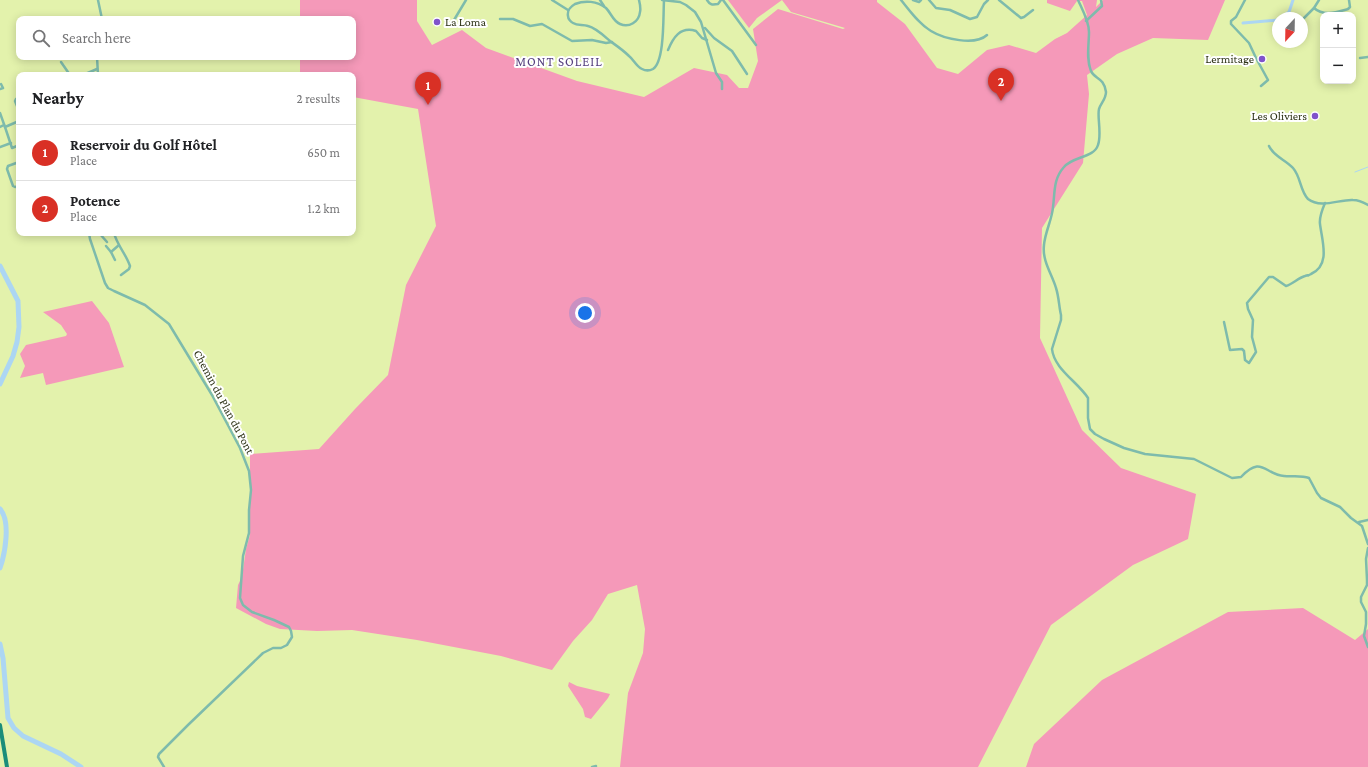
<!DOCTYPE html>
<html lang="en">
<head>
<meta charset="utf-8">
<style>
  :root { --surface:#fff; --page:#f6f6f6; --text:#202124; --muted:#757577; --line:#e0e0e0; --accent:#d93025 }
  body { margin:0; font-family:"Crimson Pro",serif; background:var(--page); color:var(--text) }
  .controls { position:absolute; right:12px; top:12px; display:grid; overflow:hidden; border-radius:8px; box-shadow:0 2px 10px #0003 }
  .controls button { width:36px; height:36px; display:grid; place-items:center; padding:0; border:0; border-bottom:1px solid var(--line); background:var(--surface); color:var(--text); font:20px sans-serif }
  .compass { position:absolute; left:1272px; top:12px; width:36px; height:36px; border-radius:50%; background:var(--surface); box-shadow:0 2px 10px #0003; rotate:202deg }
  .you { position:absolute; left:585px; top:313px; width:14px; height:14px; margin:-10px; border:3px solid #fff; border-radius:50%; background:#1a73e8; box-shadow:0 0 0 6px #1a73e833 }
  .badge { display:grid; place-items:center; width:26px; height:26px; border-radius:50%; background:var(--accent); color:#fff; font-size:13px; font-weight:700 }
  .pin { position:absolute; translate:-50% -33px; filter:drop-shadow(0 1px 2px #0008) }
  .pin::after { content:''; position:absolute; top:21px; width:14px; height:12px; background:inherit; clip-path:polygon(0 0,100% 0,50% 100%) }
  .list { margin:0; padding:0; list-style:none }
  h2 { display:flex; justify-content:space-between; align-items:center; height:52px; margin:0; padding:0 16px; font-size:17px }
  h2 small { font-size:13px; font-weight:400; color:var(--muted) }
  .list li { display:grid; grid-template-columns:26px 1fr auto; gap:12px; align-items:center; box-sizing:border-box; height:56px; padding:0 16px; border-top:1px solid var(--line) }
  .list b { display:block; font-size:15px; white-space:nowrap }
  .list p { margin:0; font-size:13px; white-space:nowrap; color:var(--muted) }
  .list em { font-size:13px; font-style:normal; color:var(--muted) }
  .icon { flex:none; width:22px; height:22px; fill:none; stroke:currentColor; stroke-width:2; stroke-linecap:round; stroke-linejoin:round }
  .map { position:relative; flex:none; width:1368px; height:767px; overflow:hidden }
  .search { position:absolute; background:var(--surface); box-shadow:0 2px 10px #0003; left:16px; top:16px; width:340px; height:44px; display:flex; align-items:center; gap:10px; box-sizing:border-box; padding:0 14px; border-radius:8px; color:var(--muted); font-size:15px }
  .panel { position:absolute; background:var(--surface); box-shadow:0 2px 10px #0003; left:16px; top:72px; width:340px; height:164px; border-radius:8px }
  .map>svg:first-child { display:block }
  .green { fill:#f599b9 }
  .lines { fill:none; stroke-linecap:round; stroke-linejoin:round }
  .stream { stroke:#acd6f3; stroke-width:1 }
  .canal { stroke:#acd6f3; stroke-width:3 }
  .river { stroke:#acd6f3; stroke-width:5 }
  .minor { stroke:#7ebbac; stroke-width:2.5 }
  .primary { stroke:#1a8d7a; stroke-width:4 }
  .poi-dot { fill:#8053cb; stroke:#fff; stroke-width:1.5 }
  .labels { text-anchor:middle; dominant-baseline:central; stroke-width:4; stroke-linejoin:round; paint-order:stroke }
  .poi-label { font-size:12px; fill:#2d3216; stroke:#fff; text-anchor:end }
  .street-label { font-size:12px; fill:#2d3216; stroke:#fff }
  .neighbourhood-label { font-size:13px; letter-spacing:1px; fill:#57427f; stroke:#fff }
</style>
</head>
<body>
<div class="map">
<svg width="1368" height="767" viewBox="0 0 1368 767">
  <rect width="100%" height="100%" fill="#e3f2ac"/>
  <g class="green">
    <polygon points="300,0 417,0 417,21 432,45 462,30 486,48 577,81 644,97 694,68 727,75 739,88 748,88 758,61 753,29 778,9 843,29 845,28 791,12 782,0 757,18 749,28 728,0 877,0 877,2 905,24 937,68 958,74 987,50 1009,45 1036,53 1055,39 1067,33 1087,15 1082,1 1077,1 1070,11 1047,3 1047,0 1097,0 1096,7 1103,0 1225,0 1208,40 1153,38 1117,54 1087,75 1089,94 1083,163 1042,228 1040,338 1082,430 1121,468 1196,494 1188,539 1133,565 1051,625 978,767 620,767 628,693 643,653 645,629 637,585 608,594 592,620 573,641 552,670 501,656 417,640 352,630 317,631 280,629 266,624 236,608 238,585 242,577 246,549 250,535 250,454 319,449 355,409 388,375 406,285 436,226 418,109 353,97 353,75 300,75 300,57 353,57 353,19 300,19"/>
    <polygon points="92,301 109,323 124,367 46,385 43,373 20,378 25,366 20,354 26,345 66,336 67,334 61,325 43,312"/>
    <polygon points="1303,608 1355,640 1368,629 1368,767 1026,767 1034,744 1102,680 1228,612"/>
    <polygon points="569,682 577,686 610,694 608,698 591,719 585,717 583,709 568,686"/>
  </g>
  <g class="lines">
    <polyline class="stream" points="1355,172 1368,167"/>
    <g class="canal">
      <polyline points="1280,18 1289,12 1293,0"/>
      <polyline points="1243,23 1278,20"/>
    </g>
    <g class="river">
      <polyline points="0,266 18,301 19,327 17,342 13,356 0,384"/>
      <path d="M 0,509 C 11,521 5,554 0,568"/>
      <polyline points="0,644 3,658 8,718 14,728 23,736 61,754 81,767"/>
    </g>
    <g class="minor">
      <polyline points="98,0 102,19"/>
      <polyline points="552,0 568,10"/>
      <polyline points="600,0 604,6"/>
      <path d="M 639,0 C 640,4 641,8 640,12 C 639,22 629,28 620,24 C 613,21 611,13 606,8 C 597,1 585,0 575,4 C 570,7 567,10 568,16 C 568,19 571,22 573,23 C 578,26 583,24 588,26 C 596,28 603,35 610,41 C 617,46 623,50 629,56 C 634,60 636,66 642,69 C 646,71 649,71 653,69 C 665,61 663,15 664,1"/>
      <polyline points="662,0 680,2 686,5 695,12 701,22 716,73 722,82 722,89"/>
      <path d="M 707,0 C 710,5 712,5 718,4 L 721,0"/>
      <polyline points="723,0 756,45"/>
      <path d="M 901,0 C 910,11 919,24 931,31 C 944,39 975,46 987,35"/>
      <polyline points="913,0 919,2 921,0"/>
      <polyline points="929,0 936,8 950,10 970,19 977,17 984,4 988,0"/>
      <polyline points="999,0 1021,18 1024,17 1033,10"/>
      <path d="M 1078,0 C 1082,9 1089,21 1089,32 C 1089,44 1086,59 1091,71 C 1094,79 1104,77 1106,92 C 1106,99 1101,103 1099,109 C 1097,117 1102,134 1098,145 C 1094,158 1073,156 1064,167 C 1053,179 1055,193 1053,207 C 1052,220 1045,232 1044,245 C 1042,261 1052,274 1056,288 C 1059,297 1059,307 1061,315 L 1061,320 L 1052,349 C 1054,369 1078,382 1088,398 L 1088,418 L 1090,429 L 1095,434 L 1104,439 L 1124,448 L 1145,454 L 1194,459 L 1232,478 L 1241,477 C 1262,455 1264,474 1284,476 C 1292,477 1301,475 1309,478 L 1317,493 L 1321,498 L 1340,507 L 1351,518 L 1362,526 L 1368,544"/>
      <polyline points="1245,0 1236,17 1231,21 1231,24 1249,43 1256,58 1268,80 1261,86"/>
      <path d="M 1314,8 C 1324,17 1337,12 1348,9 L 1350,7 L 1349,0"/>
      <polyline points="500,19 513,19 530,26 542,24 572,41 592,40 606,43 612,42"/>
      <polyline points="1302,20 1314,8 1319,0"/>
      <polyline points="1086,21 1102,6 1101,0"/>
      <polyline points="451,25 466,0"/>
      <polyline points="705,28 714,38 732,51 747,74"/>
      <path d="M 668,50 C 673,38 680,26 696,31 L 702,38 L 707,40"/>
      <polyline points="97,57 98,75"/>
      <polyline points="1360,58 1368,57"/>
      <polyline points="61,62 70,75"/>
      <polyline points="83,75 97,69"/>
      <polyline points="19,83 18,86 19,90"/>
      <polyline points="0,89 3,88 1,84"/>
      <polyline points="19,98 16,99 15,101 19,111"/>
      <polyline points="0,113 5,127"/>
      <polyline points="0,127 4,125"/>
      <polyline points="17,146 12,148 5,127 19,121"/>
      <path d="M 1269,146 C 1273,156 1286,160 1293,168 C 1301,177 1300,191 1308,199 C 1321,209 1340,199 1353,200 C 1359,200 1363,202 1368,205"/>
      <polyline points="0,147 11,143"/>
      <polyline points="19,162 8,166 7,169 13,186 15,187 19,186"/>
      <polyline points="89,233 90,239 105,283 108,288 114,291 145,305 169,324 212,395 240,448 249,471 251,490 249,510 249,533 243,556 240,598 243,605 252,612 274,620 289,627 291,631 292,637 287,645 281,648 273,648 263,653 188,725 159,754 158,757 164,767"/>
      <polyline points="101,233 100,234 107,242"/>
      <path d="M 114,233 C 117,245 126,254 130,266 L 129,269 L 121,275"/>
      <polyline points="106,246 111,252 119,245"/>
      <polyline points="111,252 115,260"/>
      <path d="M 1224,322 L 1230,350 L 1242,349 L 1244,351 L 1245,360 L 1249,363 L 1256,352 L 1252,337 L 1253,320 L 1248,309 L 1247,303 L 1269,277 L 1273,277 L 1286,286 C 1293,284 1298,278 1305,276 C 1311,274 1305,277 1311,274 C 1331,265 1322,241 1320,224 C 1319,217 1322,210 1325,203"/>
      <polyline points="1359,522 1368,520"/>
      <polyline points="1368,548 1366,559 1367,580 1367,585 1361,597 1361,602 1366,612 1366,624 1364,636 1368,647"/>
      <polyline points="592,767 596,766"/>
    </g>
    <polyline class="primary" points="0,725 7,767"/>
  </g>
  <g class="poi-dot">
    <circle cx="437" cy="22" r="4"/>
    <circle cx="1262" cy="59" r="4"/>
    <circle cx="1315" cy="116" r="4"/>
  </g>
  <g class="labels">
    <g class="poi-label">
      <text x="445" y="22" text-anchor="start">La Loma</text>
      <text x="1254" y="59">Lermitage</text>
      <text x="1307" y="116">Les Oliviers</text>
    </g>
    <g class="street-label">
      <text transform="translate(224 402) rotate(62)">Chemin du Plan du Pont</text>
    </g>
    <g class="neighbourhood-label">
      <text x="559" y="61">MONT SOLEIL</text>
    </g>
  </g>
</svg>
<div class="controls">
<button>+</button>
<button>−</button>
</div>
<svg class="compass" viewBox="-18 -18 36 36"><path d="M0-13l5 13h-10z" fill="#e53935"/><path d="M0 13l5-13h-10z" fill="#757577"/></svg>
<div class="you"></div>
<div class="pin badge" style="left:428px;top:105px">1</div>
<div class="pin badge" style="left:1001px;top:101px">2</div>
<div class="search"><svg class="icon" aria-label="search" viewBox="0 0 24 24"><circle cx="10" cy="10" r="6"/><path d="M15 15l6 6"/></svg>Search here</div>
<section class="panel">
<h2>Nearby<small>2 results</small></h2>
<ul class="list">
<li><span class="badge">1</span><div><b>Reservoir du Golf Hôtel</b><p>Place</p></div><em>650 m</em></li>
<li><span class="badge">2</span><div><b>Potence</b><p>Place</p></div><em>1.2 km</em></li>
</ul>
</section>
</div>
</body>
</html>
